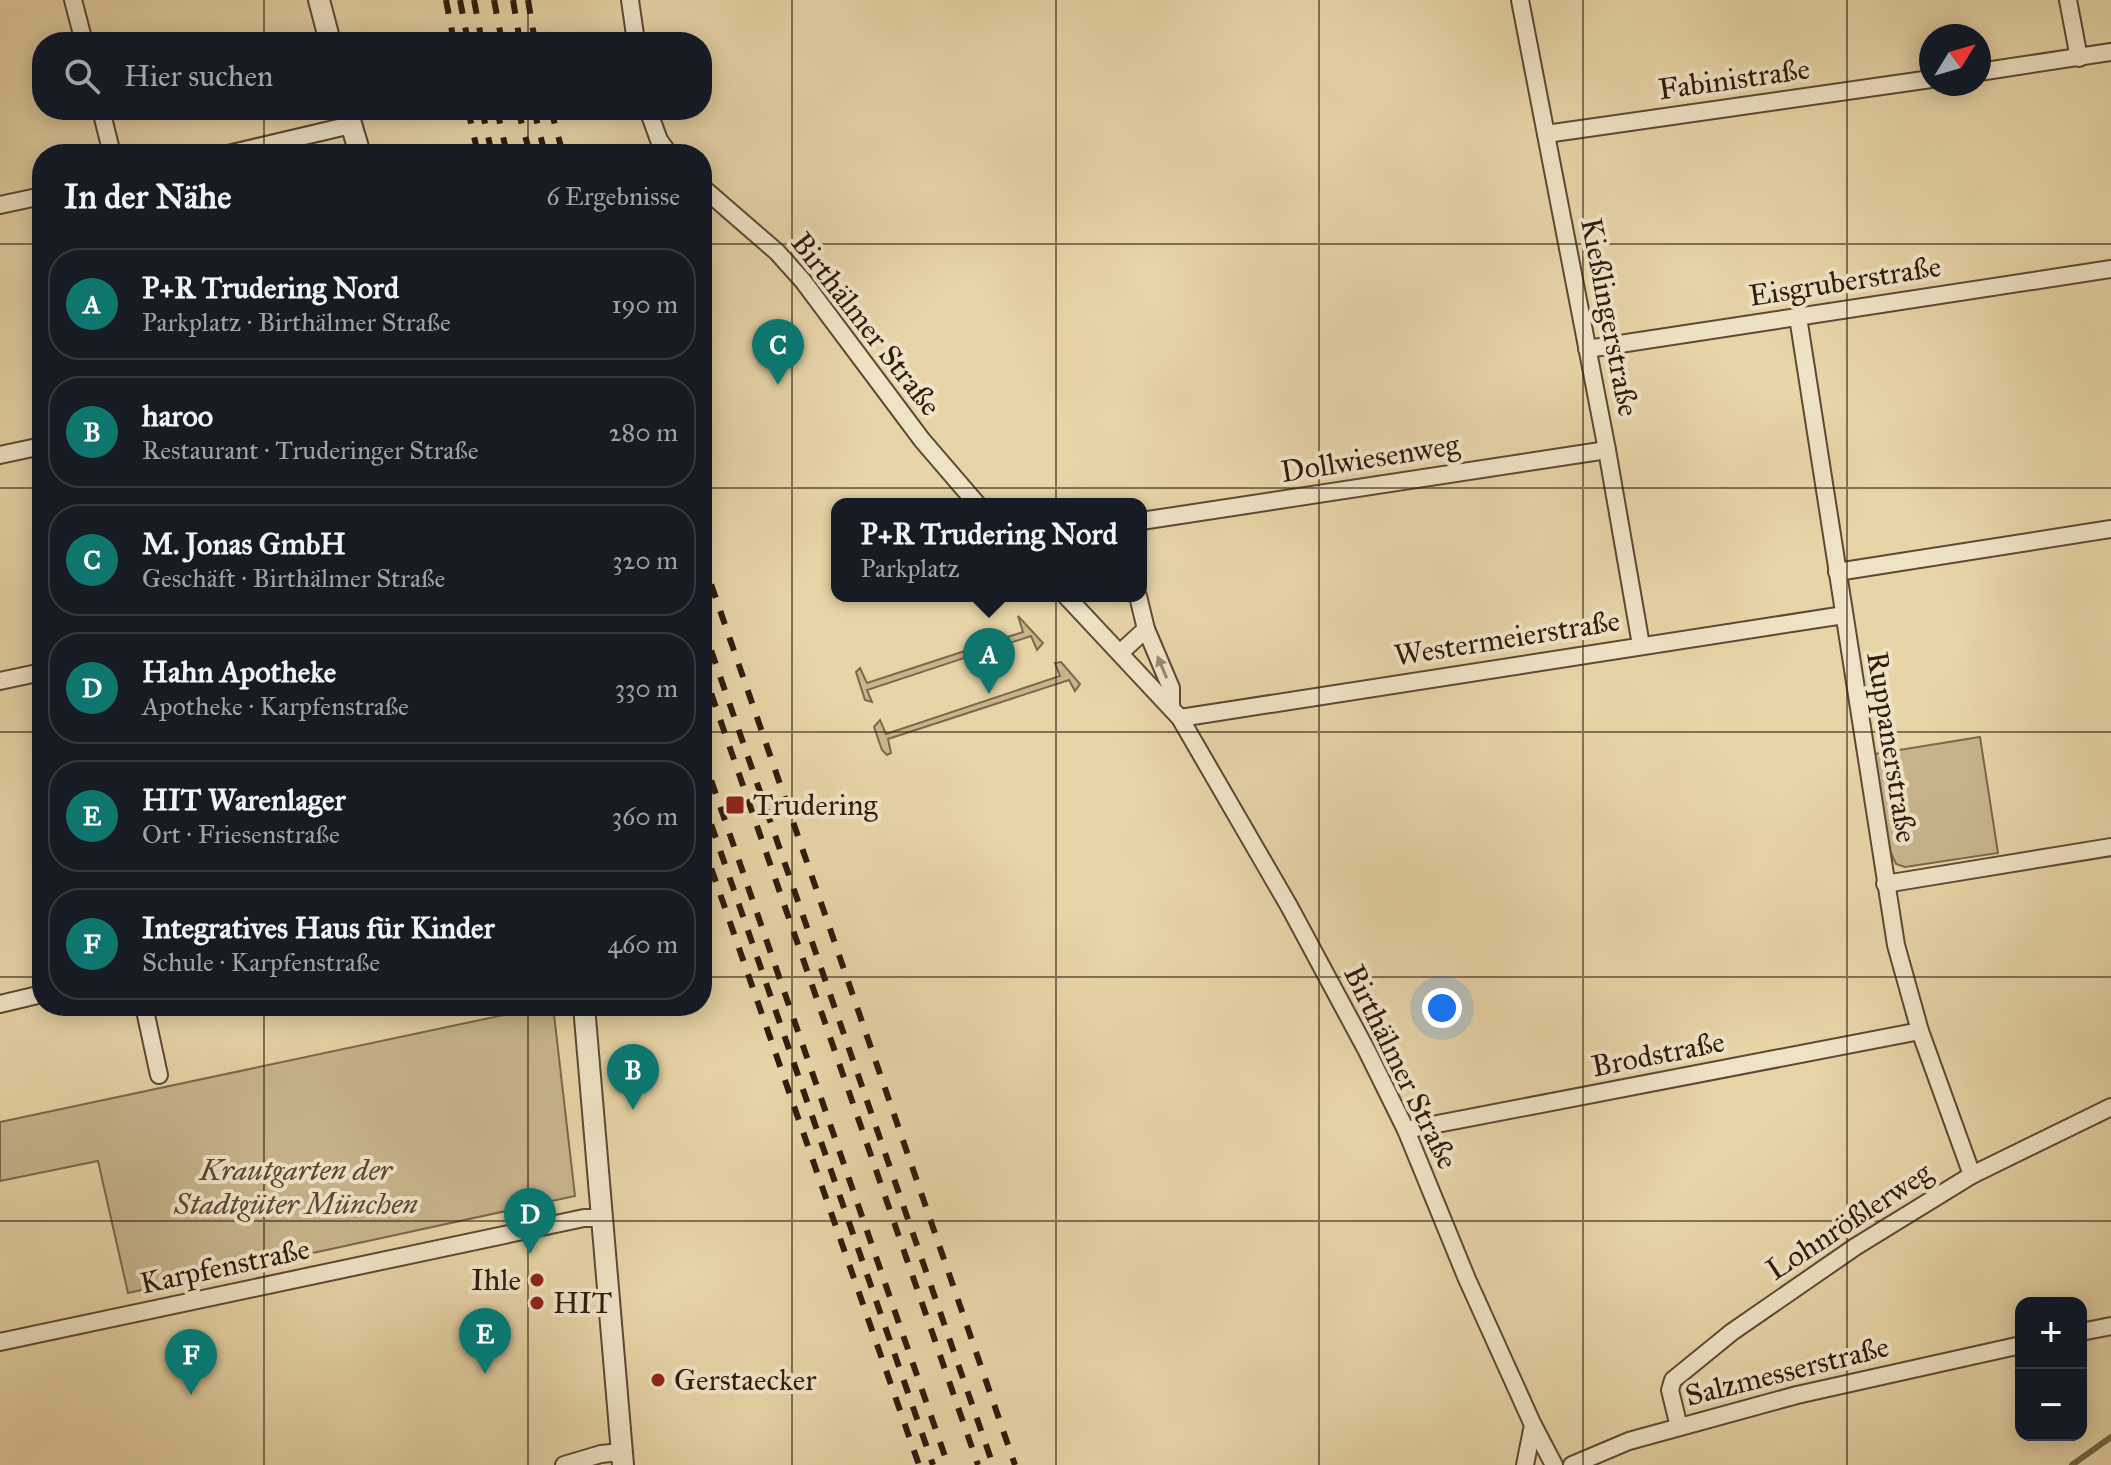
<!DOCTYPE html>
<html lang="de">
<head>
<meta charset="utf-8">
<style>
  :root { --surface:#171b24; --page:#20242c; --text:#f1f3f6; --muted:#9ea1a6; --line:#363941; --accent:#0f766e }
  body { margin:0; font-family:"IM FELL Great Primer",serif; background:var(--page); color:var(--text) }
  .controls { position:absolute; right:24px; bottom:24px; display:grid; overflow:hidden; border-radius:16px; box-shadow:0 4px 20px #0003 }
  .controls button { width:72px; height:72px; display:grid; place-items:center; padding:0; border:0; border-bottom:2px solid var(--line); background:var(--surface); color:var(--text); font:40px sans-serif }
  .compass { position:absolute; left:1919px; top:24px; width:72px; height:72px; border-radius:50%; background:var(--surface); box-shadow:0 4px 20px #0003; rotate:53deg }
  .you { position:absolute; left:1442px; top:1008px; width:28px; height:28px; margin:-20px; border:6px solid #fff; border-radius:50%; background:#1a73e8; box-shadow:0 0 0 12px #1a73e833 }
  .badge { display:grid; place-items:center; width:52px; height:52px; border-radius:50%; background:var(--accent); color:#fff; font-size:26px; font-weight:700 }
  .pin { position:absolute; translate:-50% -66px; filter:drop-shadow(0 2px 4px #0008) }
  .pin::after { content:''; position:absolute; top:42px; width:28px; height:24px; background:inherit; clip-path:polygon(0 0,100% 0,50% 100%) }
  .popup { position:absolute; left:831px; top:498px; width:316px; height:104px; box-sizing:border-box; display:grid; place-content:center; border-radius:16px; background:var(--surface); filter:drop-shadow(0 2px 6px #0005); font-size:26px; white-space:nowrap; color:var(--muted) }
  .popup b { font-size:30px; color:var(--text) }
  .popup::after { content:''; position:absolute; left:50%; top:100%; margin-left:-16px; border:16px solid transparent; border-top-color:var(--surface) }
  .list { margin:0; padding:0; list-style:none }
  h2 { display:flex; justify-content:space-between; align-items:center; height:104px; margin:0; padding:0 32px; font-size:34px }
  h2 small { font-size:26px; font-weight:400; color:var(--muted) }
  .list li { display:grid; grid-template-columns:52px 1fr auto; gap:24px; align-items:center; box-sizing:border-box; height:112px; margin:0 16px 16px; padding:0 16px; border:2px solid var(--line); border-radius:32px }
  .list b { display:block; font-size:30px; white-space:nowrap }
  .list p { margin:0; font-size:26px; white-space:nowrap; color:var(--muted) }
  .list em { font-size:26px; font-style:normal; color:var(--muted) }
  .icon { flex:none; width:44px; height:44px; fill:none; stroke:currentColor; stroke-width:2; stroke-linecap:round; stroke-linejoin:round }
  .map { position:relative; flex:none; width:2111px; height:1465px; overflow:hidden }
  .search { position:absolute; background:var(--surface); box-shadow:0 4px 20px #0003; left:32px; top:32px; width:680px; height:88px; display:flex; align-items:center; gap:20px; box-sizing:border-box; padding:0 28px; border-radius:32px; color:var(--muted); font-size:30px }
  .panel { position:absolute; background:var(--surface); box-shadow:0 4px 20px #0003; left:32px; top:144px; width:680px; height:872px; border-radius:32px }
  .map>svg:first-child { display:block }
  .green { fill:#c8b58d; stroke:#7c684c; stroke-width:2 }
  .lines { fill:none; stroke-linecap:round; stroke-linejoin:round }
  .stream { stroke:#796449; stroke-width:6 }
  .minor-casing { stroke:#5e4933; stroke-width:20 }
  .tertiary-casing { stroke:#5e4933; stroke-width:24 }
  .minor { stroke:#efe3c6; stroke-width:16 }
  .tertiary { stroke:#efe3c6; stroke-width:20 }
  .rail { stroke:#301b0c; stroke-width:6; stroke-dasharray:14 14; stroke-linecap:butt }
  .oneway { fill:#998972 }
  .grid { fill:none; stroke:#301b0c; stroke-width:2; stroke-opacity:0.55 }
  .poi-dot { fill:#8f2418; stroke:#efe3c6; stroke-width:3 }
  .labels { text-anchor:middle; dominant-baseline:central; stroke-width:8; stroke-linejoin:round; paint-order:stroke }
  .street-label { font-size:30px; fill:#301b0c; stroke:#efe3c6 }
  .poi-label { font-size:30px; fill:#301b0c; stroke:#efe3c6; text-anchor:start }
  .park-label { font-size:30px; font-style:italic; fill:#5e4933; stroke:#efe3c6 }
</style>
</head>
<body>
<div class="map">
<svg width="2111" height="1465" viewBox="0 0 2111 1465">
  <rect width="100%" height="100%" fill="#e7d4a7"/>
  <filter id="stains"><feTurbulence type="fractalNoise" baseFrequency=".0025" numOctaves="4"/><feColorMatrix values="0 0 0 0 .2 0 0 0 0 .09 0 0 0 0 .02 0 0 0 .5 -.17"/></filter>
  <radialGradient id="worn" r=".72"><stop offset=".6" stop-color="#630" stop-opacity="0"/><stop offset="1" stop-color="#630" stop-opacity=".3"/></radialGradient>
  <g class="green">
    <polygon points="1018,616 1043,643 1037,650 1031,636 867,690 872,702 865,700 856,672 860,668 867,683 1023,632"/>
    <polygon points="1061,662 1080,684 1075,691 1069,680 888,739 891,753 887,755 882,750 874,727 880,720 886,734 1060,676 1055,663"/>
    <polygon points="1980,737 1998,853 1905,867 1896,864 1890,851 1874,754"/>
    <polygon points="546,1006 553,1006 575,1196 128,1293 98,1161 0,1181 0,1122"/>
  </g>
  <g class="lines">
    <polyline class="stream" points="2072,1465 2111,1437"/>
    <g class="minor-casing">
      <g id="minor">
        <polyline points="73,0 84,42"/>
        <polyline points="630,0 636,42"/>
        <polyline points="1520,0 1607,450 1641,645"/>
        <polyline points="2068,0 2079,58"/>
        <polyline points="1979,72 2111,52"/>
        <polyline points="101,110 112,154"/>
        <polyline points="648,110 659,140 669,154"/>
        <polyline points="1546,134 1931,79"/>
        <polyline points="228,154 351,125"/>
        <polyline points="702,187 777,252 803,281 922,440 977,504"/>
        <polyline points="0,205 42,196"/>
        <polyline points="1798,317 1896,945 1920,1031 1972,1175"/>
        <polyline points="1587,349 2111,269"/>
        <polyline points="0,455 42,446"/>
        <polyline points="1141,521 1607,450"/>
        <polyline points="1837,572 2111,529"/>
        <polyline points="1066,596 1180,718 1289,906 1367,1051 1406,1130 1467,1279 1533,1425 1554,1465"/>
        <polyline points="1138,596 1146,629 1171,688 1171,707"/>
        <polyline points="1121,652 1146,629"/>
        <polyline points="0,681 42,672"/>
        <polyline points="1180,718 1844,615"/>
        <polyline points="1885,884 2111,847"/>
        <polyline points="0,1004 42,994"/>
        <polyline points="144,1006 159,1075"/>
        <polyline points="1406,1130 1920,1031"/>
        <polyline points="2081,1332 2111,1326"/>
        <polyline points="0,1342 584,1218 603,1218"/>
        <polyline points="1679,1427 1670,1390 1673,1380 1732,1332 1855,1247 1972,1175 2111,1107"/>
        <polyline points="564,1465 601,1454 621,1452"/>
        <polyline points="1525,1465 1533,1425"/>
        <polyline points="1572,1465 1629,1441 1797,1395 2021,1345"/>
      </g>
    </g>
    <g class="tertiary-casing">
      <g id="tertiary">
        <polyline points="319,0 330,42"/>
        <polyline points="347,110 360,154"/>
        <polyline points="584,1006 623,1465"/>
      </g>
    </g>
    <use href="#minor" class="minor"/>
    <use href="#tertiary" class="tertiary"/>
    <g class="rail">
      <polyline points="446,0 454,42"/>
      <polyline points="460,0 468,42"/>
      <polyline points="474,0 482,42"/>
      <polyline points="494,0 502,42"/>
      <polyline points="513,0 520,42"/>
      <polyline points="528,0 535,42"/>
      <polyline points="468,110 478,154"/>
      <polyline points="482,110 492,154"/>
      <polyline points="497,110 507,154"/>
      <polyline points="518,110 530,154"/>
      <polyline points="534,110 545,154"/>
      <polyline points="551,110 563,154"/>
      <polyline points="702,558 1015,1465"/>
      <polyline points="702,624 993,1465"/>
      <polyline points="702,667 978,1465"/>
      <polyline points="702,754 948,1465"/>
      <polyline points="702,798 933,1465"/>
      <polyline points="702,842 919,1465"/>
    </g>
  </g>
  <defs><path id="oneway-solid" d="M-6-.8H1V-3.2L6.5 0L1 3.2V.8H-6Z" transform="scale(2)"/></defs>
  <use class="oneway" href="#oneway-solid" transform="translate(1162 667) rotate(-113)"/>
  <path class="grid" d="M 264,0 L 264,42M 528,0 L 528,42M 792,0 L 792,1465M 1056,0 L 1056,1465M 1319,0 L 1319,1465M 1583,0 L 1583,1465M 1847,0 L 1847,1465M 264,110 L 264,154M 528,110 L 528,154M 0,244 L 42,244M 702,244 L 2111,244M 0,488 L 42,488M 702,488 L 2111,488M 0,732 L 42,732M 702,732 L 2111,732M 0,977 L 42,977M 702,977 L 2111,977M 264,1006 L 264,1465M 528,1006 L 528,1465M 0,1221 L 2111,1221"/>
  <g class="poi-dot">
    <rect x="725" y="795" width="20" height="20" rx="4"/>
    <circle cx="537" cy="1280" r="8"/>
    <circle cx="537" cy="1303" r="8"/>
    <circle cx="658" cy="1380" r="8"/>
  </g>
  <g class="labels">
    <g class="street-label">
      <text transform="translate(1734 79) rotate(-8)">Fabinistraße</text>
      <text transform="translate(1845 281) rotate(-9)">Eisgruberstraße</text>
      <text transform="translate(1610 317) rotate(79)">Kießlingerstraße</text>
      <text transform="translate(866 324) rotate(52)">Birthälmer Straße</text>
      <text transform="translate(1370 458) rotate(-9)">Dollwiesenweg</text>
      <text transform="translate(1507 638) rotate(-9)">Westermeierstraße</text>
      <text transform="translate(1892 747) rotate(81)">Ruppanerstraße</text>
      <text transform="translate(1658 1054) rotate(-11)">Brodstraße</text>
      <text transform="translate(1401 1067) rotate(64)">Birthälmer Straße</text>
      <text transform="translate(1849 1221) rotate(-33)">Lohnrößlerweg</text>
      <text transform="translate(225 1266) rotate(-12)">Karpfenstraße</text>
      <text transform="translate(1787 1371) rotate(-14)">Salzmesserstraße</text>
    </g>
    <g class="poi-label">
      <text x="753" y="805">Trudering</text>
      <text x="521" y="1280" text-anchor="end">Ihle</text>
      <text x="553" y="1303">HIT</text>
      <text x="674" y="1380">Gerstaecker</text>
    </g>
    <g class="park-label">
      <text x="296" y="1170">Krautgarten der<tspan x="296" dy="34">Stadtgüter München</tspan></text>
    </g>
  </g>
  <rect width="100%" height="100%" filter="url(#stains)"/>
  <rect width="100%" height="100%" fill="url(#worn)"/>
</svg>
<div class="controls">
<button>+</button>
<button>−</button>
</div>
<svg class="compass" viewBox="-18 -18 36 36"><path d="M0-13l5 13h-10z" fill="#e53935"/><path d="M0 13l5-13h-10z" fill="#9ea1a6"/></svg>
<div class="you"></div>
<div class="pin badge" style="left:989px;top:694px">A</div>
<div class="popup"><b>P+R Trudering Nord</b>Parkplatz</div>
<div class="pin badge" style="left:633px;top:1110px">B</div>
<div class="pin badge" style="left:778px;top:385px">C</div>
<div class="pin badge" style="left:530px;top:1254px">D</div>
<div class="pin badge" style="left:485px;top:1374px">E</div>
<div class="pin badge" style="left:191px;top:1395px">F</div>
<div class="search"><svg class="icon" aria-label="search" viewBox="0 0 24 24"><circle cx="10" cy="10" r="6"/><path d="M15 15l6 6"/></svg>Hier suchen</div>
<section class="panel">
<h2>In der Nähe<small>6 Ergebnisse</small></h2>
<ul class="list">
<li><span class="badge">A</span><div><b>P+R Trudering Nord</b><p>Parkplatz · Birthälmer Straße</p></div><em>190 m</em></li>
<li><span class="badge">B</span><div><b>haroo</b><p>Restaurant · Truderinger Straße</p></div><em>280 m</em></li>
<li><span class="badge">C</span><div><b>M. Jonas GmbH</b><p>Geschäft · Birthälmer Straße</p></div><em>320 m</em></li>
<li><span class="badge">D</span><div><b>Hahn Apotheke</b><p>Apotheke · Karpfenstraße</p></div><em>330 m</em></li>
<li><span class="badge">E</span><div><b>HIT Warenlager</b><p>Ort · Friesenstraße</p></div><em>360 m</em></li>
<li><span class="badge">F</span><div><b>Integratives Haus für Kinder</b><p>Schule · Karpfenstraße</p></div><em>460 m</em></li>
</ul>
</section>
</div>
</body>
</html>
